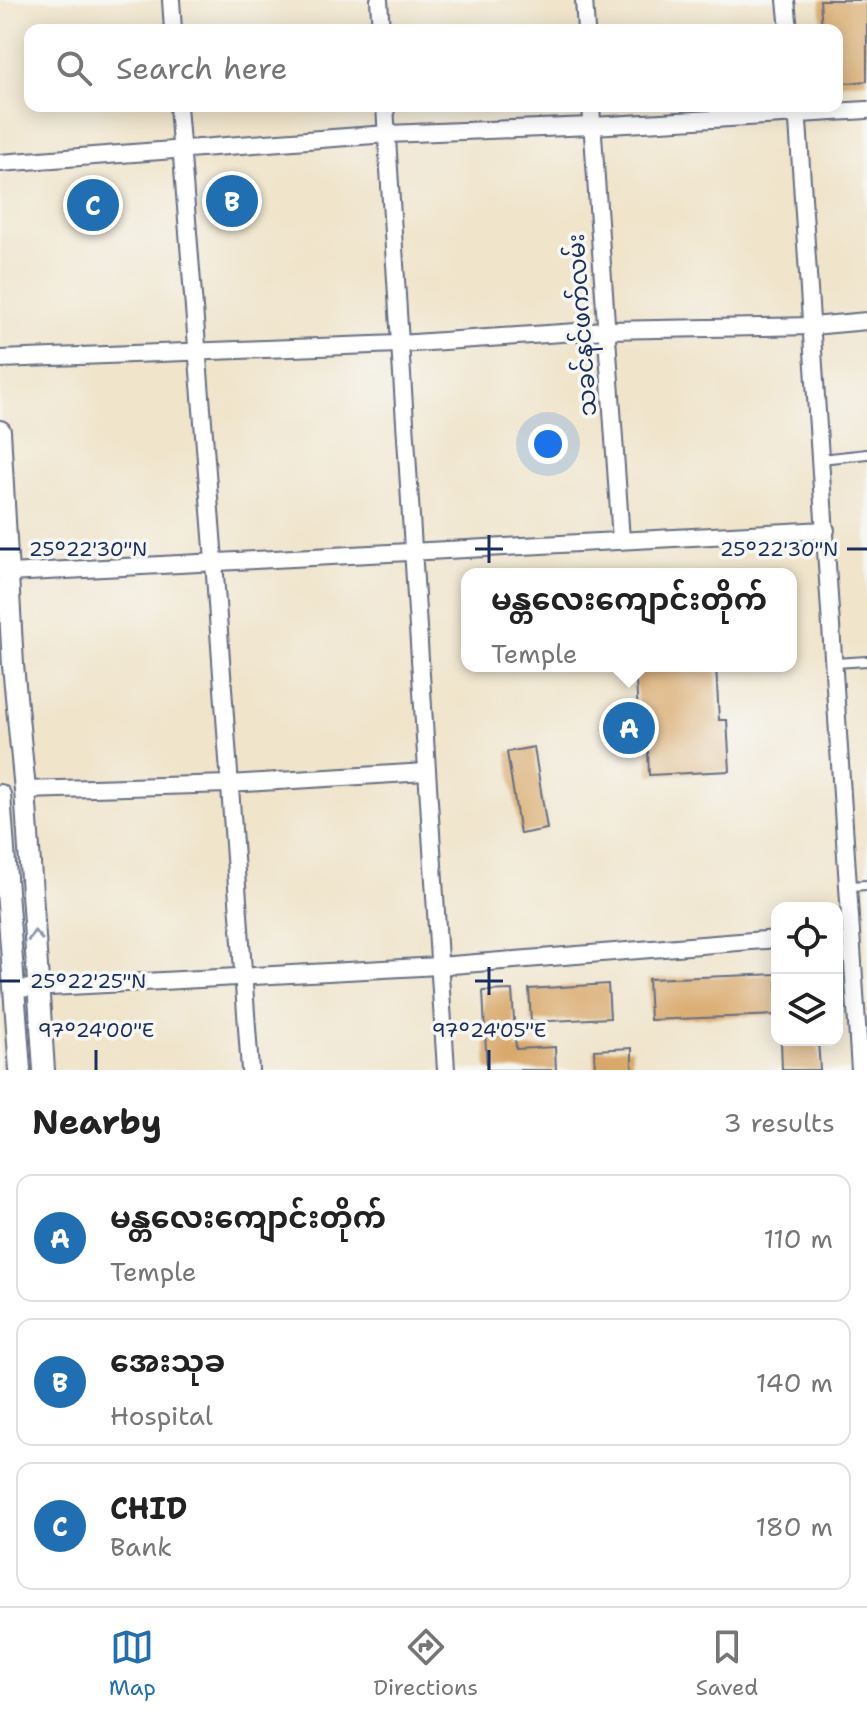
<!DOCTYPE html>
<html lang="en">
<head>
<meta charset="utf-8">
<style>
  :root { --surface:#fff; --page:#f2f2f2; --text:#222; --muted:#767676; --line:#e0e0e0; --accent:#1f6fb2 }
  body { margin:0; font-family:"Shantell Sans","Noto Sans Myanmar",sans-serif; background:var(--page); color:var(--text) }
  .controls { position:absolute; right:24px; bottom:24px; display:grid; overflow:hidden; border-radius:16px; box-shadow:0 4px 20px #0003 }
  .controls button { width:72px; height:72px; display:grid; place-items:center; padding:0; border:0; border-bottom:2px solid var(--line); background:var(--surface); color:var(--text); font:40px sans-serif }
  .you { position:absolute; left:548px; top:444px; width:28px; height:28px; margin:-20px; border:6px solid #fff; border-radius:50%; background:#1a73e8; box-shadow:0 0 0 12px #1a73e833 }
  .badge { display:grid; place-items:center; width:52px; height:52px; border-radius:50%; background:var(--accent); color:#fff; font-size:26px; font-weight:700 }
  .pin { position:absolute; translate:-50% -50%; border:4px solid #fff; box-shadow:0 2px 8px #0006 }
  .popup { position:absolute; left:461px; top:568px; width:336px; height:104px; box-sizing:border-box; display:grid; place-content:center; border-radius:16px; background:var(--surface); filter:drop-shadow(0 2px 6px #0005); font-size:26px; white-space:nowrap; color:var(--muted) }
  .popup b { font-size:30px; color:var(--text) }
  .popup::after { content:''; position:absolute; left:50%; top:100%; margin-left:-16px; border:16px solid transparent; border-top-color:var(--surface) }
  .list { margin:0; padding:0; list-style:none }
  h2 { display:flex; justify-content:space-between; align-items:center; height:104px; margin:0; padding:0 32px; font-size:34px }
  h2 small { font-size:26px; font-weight:400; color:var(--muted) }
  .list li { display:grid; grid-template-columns:52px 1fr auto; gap:24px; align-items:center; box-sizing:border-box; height:128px; margin:0 16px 16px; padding:0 16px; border:2px solid var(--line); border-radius:16px }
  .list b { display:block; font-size:30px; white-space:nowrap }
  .list p { margin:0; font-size:26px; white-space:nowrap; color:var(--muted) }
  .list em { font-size:26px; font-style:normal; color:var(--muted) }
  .icon { flex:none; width:44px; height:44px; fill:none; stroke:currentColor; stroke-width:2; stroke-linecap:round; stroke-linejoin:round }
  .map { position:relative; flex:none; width:867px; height:1070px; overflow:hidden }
  .search { position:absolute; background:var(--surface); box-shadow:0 4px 20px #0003; left:24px; right:24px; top:24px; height:88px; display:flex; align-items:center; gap:20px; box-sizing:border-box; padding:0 28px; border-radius:16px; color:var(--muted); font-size:30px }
  .sheet { height:536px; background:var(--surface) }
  nav { display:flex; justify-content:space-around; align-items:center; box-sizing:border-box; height:112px; border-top:2px solid var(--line); background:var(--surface); font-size:22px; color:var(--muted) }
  nav a { display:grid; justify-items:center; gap:4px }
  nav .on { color:var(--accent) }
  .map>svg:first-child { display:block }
  .building { fill:#d9a96b }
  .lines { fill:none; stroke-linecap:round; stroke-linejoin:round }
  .service-casing { stroke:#666e84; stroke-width:12 }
  .minor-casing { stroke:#666e84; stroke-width:20 }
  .tertiary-casing { stroke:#666e84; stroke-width:24 }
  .service { stroke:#fff; stroke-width:8 }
  .minor { stroke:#fff; stroke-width:16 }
  .tertiary { stroke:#fff; stroke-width:20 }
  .oneway { stroke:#8d97ae }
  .ticks { fill:none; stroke:#1b2f5e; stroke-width:3 }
  .labels { text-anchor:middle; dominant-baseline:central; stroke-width:7; stroke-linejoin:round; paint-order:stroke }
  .street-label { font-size:24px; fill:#1b2f5e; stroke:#f6f6f2 }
  .ticks-label { font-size:20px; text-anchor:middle; fill:#1b2f5e; stroke:#f6f6f2; stroke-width:7; stroke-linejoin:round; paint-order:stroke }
</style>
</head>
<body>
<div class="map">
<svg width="867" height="1070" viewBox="0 0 867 1070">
  <rect width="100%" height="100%" fill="#f6f6f2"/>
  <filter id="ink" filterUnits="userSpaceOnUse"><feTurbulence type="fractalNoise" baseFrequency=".0125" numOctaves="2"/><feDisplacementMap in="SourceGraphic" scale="16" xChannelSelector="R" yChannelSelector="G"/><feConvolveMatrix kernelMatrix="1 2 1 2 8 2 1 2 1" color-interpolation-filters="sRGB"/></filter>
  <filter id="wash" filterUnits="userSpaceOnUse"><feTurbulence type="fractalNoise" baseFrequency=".006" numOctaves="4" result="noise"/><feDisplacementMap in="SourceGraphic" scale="32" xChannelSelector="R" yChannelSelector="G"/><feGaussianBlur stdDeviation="1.8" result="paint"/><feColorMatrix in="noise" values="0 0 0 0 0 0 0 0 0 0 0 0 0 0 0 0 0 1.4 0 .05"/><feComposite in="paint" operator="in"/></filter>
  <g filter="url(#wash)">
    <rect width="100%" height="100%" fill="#f0e4ca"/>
    <g id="blocks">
      <g class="building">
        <polygon points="820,0 867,0 867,81 837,84 837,30 822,30"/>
        <polygon points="635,666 716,666 719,720 727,720 730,771 649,775 647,727 639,728"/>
        <polygon points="534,747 547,829 520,834 507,752"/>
        <polygon points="777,974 777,1015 650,1020 648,979"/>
        <polygon points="608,984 610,1018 531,1022 529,989"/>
        <polygon points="512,990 516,1049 555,1047 556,1070 487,1070 483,991"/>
        <polygon points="781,1040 818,1040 820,1070 782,1070"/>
        <polygon points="632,1048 632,1070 595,1070 594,1050"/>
      </g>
    </g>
  </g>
  <g filter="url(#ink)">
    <use href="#blocks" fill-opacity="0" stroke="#666e84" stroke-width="2"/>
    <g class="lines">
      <g class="service-casing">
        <g id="service">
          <polyline points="821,459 867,454"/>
          <polyline points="835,663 867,661"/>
          <polyline points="850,886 867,885"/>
        </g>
      </g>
      <g class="minor-casing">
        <g id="minor">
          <polyline points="171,0 173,30"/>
          <polyline points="379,0 381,30"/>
          <polyline points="584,0 586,30"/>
          <polyline points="786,0 789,30"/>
          <polyline points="178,106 214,561 250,1070"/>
          <polyline points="385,106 446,1070"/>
          <polyline points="591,106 621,540"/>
          <polyline points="797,106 860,1070"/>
          <polyline points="0,163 387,134 592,126 867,110"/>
          <polyline points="0,359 399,344 606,330 812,326 867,321"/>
          <polyline points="9,573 826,530"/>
          <polyline points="25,790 229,784 426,772"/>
          <polyline points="13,989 439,966 777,939"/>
        </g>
      </g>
      <g class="tertiary-casing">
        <g id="tertiary">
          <polyline points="0,431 13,665 25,790 44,1070"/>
          <polyline points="0,795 20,1070"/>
        </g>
      </g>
      <use href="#service" class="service"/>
      <use href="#minor" class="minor"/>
      <use href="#tertiary" class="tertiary"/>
    </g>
    <defs><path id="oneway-chevron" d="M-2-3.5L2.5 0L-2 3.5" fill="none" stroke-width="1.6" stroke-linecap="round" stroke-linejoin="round" transform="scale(2)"/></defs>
    <use class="oneway" href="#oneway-chevron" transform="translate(35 936) rotate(-94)"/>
  </g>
  <path class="ticks" d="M 489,535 L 489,563M 0,549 L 20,549M 475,549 L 503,549M 847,549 L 867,549M 489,967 L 489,995M 0,981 L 20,981M 475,981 L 503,981M 96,1050 L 96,1070M 489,1050 L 489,1070"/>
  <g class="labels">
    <g class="street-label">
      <text transform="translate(582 325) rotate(-94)">သခင်နင်ဖက်လမ်း</text>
    </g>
  </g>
  <g class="ticks-label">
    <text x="88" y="556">25°22'30"N</text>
    <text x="779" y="556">25°22'30"N</text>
    <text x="88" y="988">25°22'25"N</text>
    <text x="96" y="1037">97°24'00"E</text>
    <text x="489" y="1037">97°24'05"E</text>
  </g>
</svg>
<div class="controls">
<button><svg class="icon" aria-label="locate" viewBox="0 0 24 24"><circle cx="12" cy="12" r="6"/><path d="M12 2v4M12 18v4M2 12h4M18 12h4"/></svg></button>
<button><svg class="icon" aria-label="layers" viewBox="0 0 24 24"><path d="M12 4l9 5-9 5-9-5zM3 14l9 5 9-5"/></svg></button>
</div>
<div class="you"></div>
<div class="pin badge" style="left:629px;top:728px">A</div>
<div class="popup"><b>မန္တလေးကျောင်းတိုက်</b>Temple</div>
<div class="pin badge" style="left:232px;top:201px">B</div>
<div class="pin badge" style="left:93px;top:205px">C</div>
<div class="search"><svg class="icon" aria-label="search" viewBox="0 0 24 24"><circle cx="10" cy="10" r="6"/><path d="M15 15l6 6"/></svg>Search here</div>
</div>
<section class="sheet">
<h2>Nearby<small>3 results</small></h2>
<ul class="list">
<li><span class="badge">A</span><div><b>မန္တလေးကျောင်းတိုက်</b><p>Temple</p></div><em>110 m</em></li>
<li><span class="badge">B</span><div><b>အေးသုခ</b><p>Hospital</p></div><em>140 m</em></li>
<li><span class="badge">C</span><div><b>CHID</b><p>Bank</p></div><em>180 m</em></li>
</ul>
</section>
<nav>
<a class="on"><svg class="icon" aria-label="map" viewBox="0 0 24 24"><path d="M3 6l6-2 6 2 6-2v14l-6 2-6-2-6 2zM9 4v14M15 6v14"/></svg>Map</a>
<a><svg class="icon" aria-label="directions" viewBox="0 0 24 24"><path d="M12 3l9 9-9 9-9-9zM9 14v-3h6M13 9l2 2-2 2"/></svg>Directions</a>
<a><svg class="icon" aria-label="saved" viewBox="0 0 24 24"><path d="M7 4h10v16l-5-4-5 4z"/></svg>Saved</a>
</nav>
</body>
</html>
